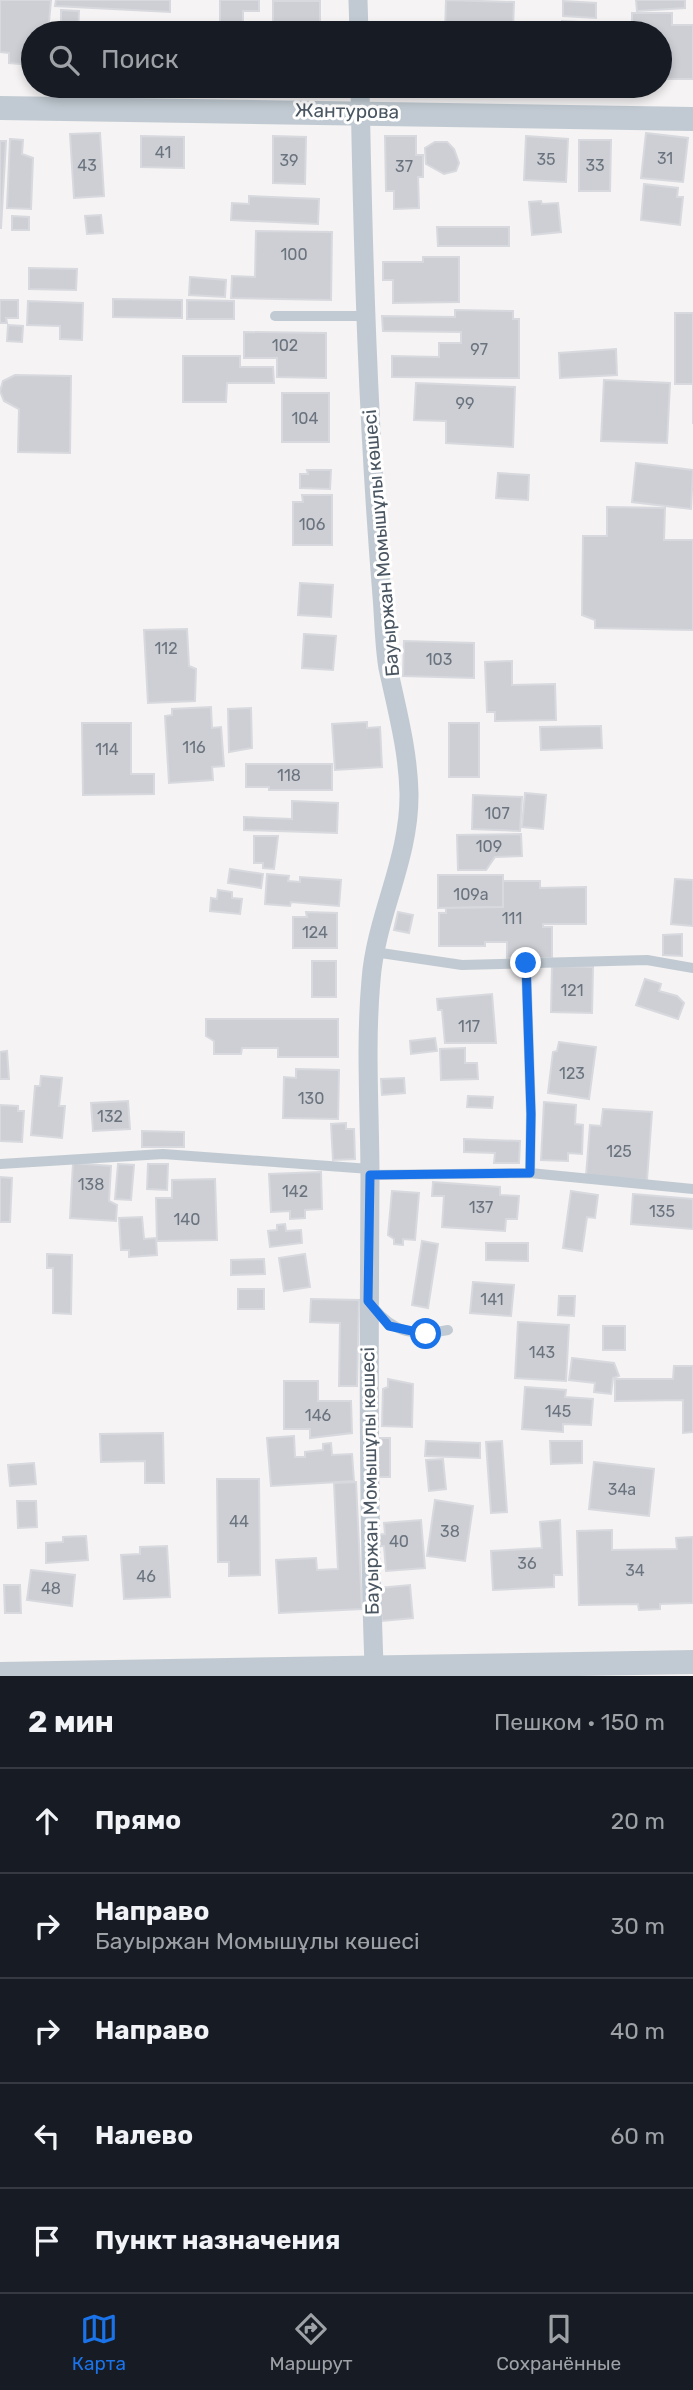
<!DOCTYPE html>
<html lang="ru">
<head>
<meta charset="utf-8">
<style>
  :root { --surface:#171b24; --page:#20242c; --text:#f1f3f6; --muted:#9ea1a6; --line:#363941; --accent:#1a73e8 }
  body { margin:0; font-family:Rubik,sans-serif; background:var(--page); color:var(--text) }
  .stop { position:absolute; width:21px; height:21px; margin:-16px; border:5px solid #1a73e8; border-radius:50%; background:#fff }
  .stop.end { background:#1a73e8; border-color:#fff; box-shadow:0 2px 7px #0008 }
  .list { margin:0; padding:0; list-style:none }
  h2 { display:flex; justify-content:space-between; align-items:center; height:91px; margin:0; padding:0 28px; font-size:30px }
  h2 small { font-size:23px; font-weight:400; color:var(--muted) }
  .list li { display:grid; grid-template-columns:46px 1fr auto; gap:21px; align-items:center; box-sizing:border-box; height:105px; padding:0 28px; border-top:2px solid var(--line) }
  .list b { display:block; font-size:26px; white-space:nowrap }
  .list p { margin:0; font-size:23px; white-space:nowrap; color:var(--muted) }
  .list em { font-size:23px; font-style:normal; color:var(--muted) }
  .icon { flex:none; width:38px; height:38px; fill:none; stroke:currentColor; stroke-width:2; stroke-linecap:round; stroke-linejoin:round }
  .map { position:relative; flex:none; width:693px; height:1676px; overflow:hidden }
  .search { position:absolute; background:var(--surface); box-shadow:0 4px 10px #0003; left:21px; right:21px; top:21px; height:77px; display:flex; align-items:center; gap:18px; box-sizing:border-box; padding:0 24px; border-radius:38px; color:var(--muted); font-size:26px }
  .sheet { height:616px; background:var(--surface) }
  nav { display:flex; justify-content:space-around; align-items:center; box-sizing:border-box; height:98px; border-top:2px solid var(--line); background:var(--surface); font-size:19px; color:var(--muted) }
  nav a { display:grid; justify-items:center; gap:4px }
  nav .on { color:var(--accent) }
  .map>svg:first-child { display:block }
  .building { fill:#cdcfd5; stroke:#d7d9de; stroke-width:2 }
  .lines { fill:none; stroke-linecap:round; stroke-linejoin:round }
  .service { stroke:#c1cad2; stroke-width:10 }
  .minor { stroke:#c1cad2; stroke-width:19 }
  .tertiary { stroke:#c1cad2; stroke-width:24 }
  .route { stroke:#1a73e8; stroke-width:9 }
  .labels { text-anchor:middle; dominant-baseline:central; stroke-width:6; stroke-linejoin:round; paint-order:stroke }
  .number-label { font-size:16px; fill:#6b747e }
  .street-label { font-size:19px; fill:#4a5661; stroke:#fff }
</style>
</head>
<body>
<div class="map">
<svg width="693" height="1676" viewBox="0 0 693 1676">
  <rect width="100%" height="100%" fill="#f5f3f3"/>
  <g class="building">
    <polygon points="0,0 51,0 48,33 33,33 33,65 9,63 9,53 0,52"/>
    <polygon points="56,0 170,0 170,12 55,6"/>
    <polygon points="220,0 259,0 259,11 243,11 243,33 220,33"/>
    <polygon points="446,0 514,2 513,28 519,28 518,33 445,33"/>
    <polygon points="636,0 685,0 685,8 637,11"/>
    <rect x="273" y="1" width="47" height="32"/>
    <polygon points="563,1 596,3 596,18 563,16"/>
    <polygon points="61,10 79,11 78,33 61,33"/>
    <polygon points="632,13 672,13 672,25 693,25 693,79 660,79 660,33 632,33"/>
    <polygon points="562,21 579,22 579,27 610,29 613,24 619,27 620,33 561,33"/>
    <polygon points="530,23 558,25 557,33 530,33"/>
    <polygon points="100,133 104,196 74,198 70,134"/>
    <polygon points="646,133 688,138 683,182 641,178"/>
    <polygon points="141,136 184,137 184,168 141,167"/>
    <polygon points="273,136 306,137 305,184 273,183"/>
    <polygon points="385,136 416,136 416,155 423,155 423,177 418,177 419,208 394,209 394,191 386,191"/>
    <polygon points="526,136 568,139 566,182 524,180"/>
    <polygon points="10,139 23,140 22,154 33,158 31,209 7,208"/>
    <polygon points="579,140 611,140 610,191 579,191"/>
    <polygon points="0,141 6,141 1,228 0,228"/>
    <polygon points="435,142 447,142 454,149 459,163 456,171 444,174 426,164 425,148"/>
    <polygon points="644,184 678,188 677,197 683,197 680,225 641,220"/>
    <polygon points="249,196 319,199 318,224 231,220 232,203 249,204"/>
    <polygon points="541,201 542,204 558,203 561,232 532,235 529,202"/>
    <polygon points="101,215 103,233 87,234 85,216"/>
    <polygon points="12,216 29,217 29,230 12,230"/>
    <polygon points="437,227 509,227 509,246 438,246"/>
    <polygon points="256,231 332,232 331,300 231,298 232,276 255,277"/>
    <polygon points="423,257 459,257 459,302 393,303 393,280 383,280 383,262 423,262"/>
    <polygon points="29,268 77,269 76,290 29,289"/>
    <polygon points="190,277 226,280 225,297 189,295"/>
    <polygon points="113,299 182,300 182,318 113,317"/>
    <polygon points="0,300 18,300 18,318 6,318 7,323 0,323"/>
    <polygon points="187,300 234,301 234,319 187,319"/>
    <polygon points="28,301 83,303 82,340 60,339 60,326 27,325"/>
    <polygon points="455,310 513,311 513,319 519,319 519,378 392,377 392,356 439,357 439,343 461,343 461,332 383,331 382,316 455,317"/>
    <polygon points="675,313 693,313 693,424 693,384 675,384"/>
    <polygon points="8,325 23,326 22,342 7,341"/>
    <polygon points="244,332 326,333 326,378 277,377 277,358 244,358"/>
    <polygon points="616,349 617,375 560,378 559,353"/>
    <polygon points="183,356 240,356 240,367 273,367 274,383 227,383 226,402 183,402"/>
    <polygon points="15,375 71,376 70,453 18,452 19,409 4,401 0,391 3,381"/>
    <polygon points="604,380 670,383 667,443 601,441"/>
    <polygon points="416,383 515,387 513,447 446,443 446,421 414,420"/>
    <rect x="282" y="393" width="47" height="49"/>
    <polygon points="636,463 693,470 691,509 632,502"/>
    <polygon points="307,470 331,470 330,489 300,488 300,474 308,474"/>
    <polygon points="498,473 529,475 528,500 496,498"/>
    <polygon points="302,495 332,495 332,545 293,545 293,502 303,502"/>
    <polygon points="607,507 665,508 664,540 693,540 693,630 595,628 595,620 582,615 583,536 607,536"/>
    <polygon points="300,583 333,585 331,617 298,615"/>
    <polygon points="187,629 189,666 196,669 195,701 148,703 144,630"/>
    <polygon points="304,634 336,636 333,670 302,668"/>
    <polygon points="404,641 474,643 474,678 403,676"/>
    <polygon points="512,661 512,685 555,684 556,720 495,721 495,712 487,712 485,662"/>
    <polygon points="211,707 212,728 221,727 224,766 212,767 213,780 169,783 165,716 172,715 172,709"/>
    <polygon points="251,708 252,748 229,752 228,709"/>
    <polygon points="367,722 367,728 380,727 382,767 335,770 332,724"/>
    <polygon points="82,723 131,723 131,774 154,774 154,794 83,795"/>
    <rect x="449" y="723" width="30" height="54"/>
    <polygon points="601,726 602,748 541,750 540,727"/>
    <polygon points="246,764 332,764 332,790 269,790 269,787 246,787"/>
    <polygon points="525,793 546,795 543,829 522,827"/>
    <polygon points="473,795 522,797 520,831 472,829"/>
    <polygon points="292,801 338,803 337,833 244,830 244,817 292,819"/>
    <polygon points="521,834 522,856 495,857 486,870 458,870 457,835"/>
    <polygon points="254,836 278,836 274,869 263,868 263,863 254,863"/>
    <polygon points="230,869 263,874 261,888 228,883"/>
    <polygon points="267,874 289,876 288,881 300,882 300,877 341,880 339,906 291,902 290,906 265,904"/>
    <polygon points="438,875 503,875 503,907 438,908"/>
    <polygon points="675,879 693,880 693,926 671,924"/>
    <polygon points="503,881 540,881 540,888 586,887 586,924 543,924 543,927 552,927 552,958 507,958 507,942 485,942 485,946 439,946 439,913 446,913 446,908 503,907"/>
    <polygon points="218,890 232,892 232,898 242,899 240,914 210,911 211,898 217,899"/>
    <polygon points="306,912 337,913 337,948 293,948 293,917 307,917"/>
    <polygon points="398,912 413,915 409,933 394,930"/>
    <polygon points="682,934 682,956 663,955 663,935"/>
    <rect x="312" y="961" width="24" height="36"/>
    <polygon points="552,966 593,967 592,1013 551,1012"/>
    <polygon points="645,979 661,984 659,991 677,996 684,1003 678,1019 636,1005"/>
    <polygon points="492,994 496,1043 445,1043 442,1010 438,1010 437,999"/>
    <polygon points="206,1019 338,1019 338,1057 278,1057 278,1048 242,1048 241,1054 214,1054 214,1041 206,1036"/>
    <polygon points="435,1038 437,1051 411,1054 410,1041"/>
    <polygon points="559,1042 596,1047 589,1099 548,1093 553,1052 557,1051"/>
    <polygon points="465,1048 465,1063 477,1063 478,1079 441,1080 440,1049"/>
    <polygon points="7,1051 9,1079 0,1079 0,1052"/>
    <polygon points="296,1069 339,1070 338,1119 283,1118 284,1077 296,1078"/>
    <polygon points="41,1076 62,1078 59,1106 65,1106 62,1138 31,1135 35,1086 40,1086"/>
    <polygon points="404,1078 405,1093 382,1095 381,1079"/>
    <polygon points="468,1096 493,1097 492,1108 467,1107"/>
    <polygon points="128,1101 130,1129 93,1131 91,1103"/>
    <polygon points="544,1102 576,1105 575,1124 583,1125 582,1154 568,1153 568,1161 541,1160"/>
    <polygon points="0,1105 18,1106 18,1111 24,1111 22,1142 0,1141"/>
    <polygon points="603,1109 652,1112 647,1180 586,1176 590,1125 601,1126"/>
    <polygon points="346,1123 346,1129 354,1129 355,1159 333,1160 331,1124"/>
    <polygon points="142,1131 184,1132 184,1147 142,1147"/>
    <polygon points="464,1139 520,1141 519,1163 494,1163 495,1153 464,1152"/>
    <polygon points="73,1163 111,1166 109,1201 117,1205 116,1221 70,1218"/>
    <polygon points="118,1164 134,1165 131,1200 115,1199"/>
    <polygon points="148,1164 168,1164 167,1190 147,1189"/>
    <polygon points="321,1172 322,1209 305,1210 305,1218 290,1219 290,1211 271,1212 269,1174"/>
    <polygon points="0,1177 12,1178 10,1222 0,1222"/>
    <polygon points="215,1179 217,1240 157,1241 156,1198 172,1198 172,1180"/>
    <polygon points="433,1182 500,1187 500,1195 519,1196 517,1219 506,1219 505,1231 442,1227 444,1196 432,1196"/>
    <polygon points="392,1191 419,1193 415,1240 403,1239 403,1245 394,1244 394,1239 388,1235"/>
    <polygon points="571,1191 598,1195 595,1218 587,1217 582,1251 563,1248"/>
    <polygon points="633,1194 693,1199 693,1229 631,1224"/>
    <polygon points="142,1217 144,1239 156,1238 157,1255 129,1257 129,1250 121,1250 119,1218"/>
    <polygon points="285,1224 286,1231 301,1230 302,1243 270,1247 268,1231 277,1230 277,1225"/>
    <polygon points="422,1241 438,1244 428,1308 412,1305"/>
    <polygon points="486,1243 528,1243 528,1261 486,1260"/>
    <polygon points="47,1254 72,1255 71,1314 53,1313 53,1268 47,1268"/>
    <polygon points="305,1254 310,1287 284,1291 279,1258"/>
    <polygon points="264,1259 265,1274 231,1275 231,1260"/>
    <polygon points="473,1282 514,1285 511,1316 470,1313"/>
    <rect x="238" y="1289" width="26" height="20"/>
    <polygon points="559,1296 575,1296 574,1316 558,1315"/>
    <polygon points="311,1299 359,1300 357,1386 339,1386 340,1323 310,1322"/>
    <polygon points="518,1322 569,1325 566,1381 515,1378"/>
    <rect x="603" y="1326" width="22" height="24"/>
    <polygon points="572,1358 614,1363 619,1376 613,1378 611,1394 594,1392 595,1383 569,1380"/>
    <polygon points="674,1366 693,1366 693,1432 683,1433 683,1400 615,1401 615,1379 673,1379"/>
    <polygon points="388,1379 413,1384 412,1427 382,1426 383,1389 388,1387"/>
    <polygon points="284,1381 318,1381 318,1401 351,1401 352,1433 310,1438 310,1429 284,1429"/>
    <polygon points="525,1387 566,1390 565,1397 593,1399 591,1425 563,1424 563,1432 522,1429"/>
    <polygon points="163,1433 164,1483 145,1483 145,1461 101,1462 100,1434"/>
    <polygon points="294,1436 295,1457 305,1457 305,1452 323,1450 323,1444 331,1443 332,1455 352,1454 354,1481 271,1486 267,1438"/>
    <rect x="374" y="1438" width="16" height="39"/>
    <polygon points="426,1441 480,1443 480,1458 425,1456"/>
    <polygon points="502,1441 507,1512 491,1513 486,1442"/>
    <polygon points="550,1441 582,1441 582,1463 551,1464"/>
    <polygon points="443,1459 446,1489 429,1491 426,1460"/>
    <polygon points="594,1462 654,1469 649,1516 589,1509"/>
    <polygon points="34,1463 36,1484 10,1486 8,1465"/>
    <polygon points="217,1479 259,1479 260,1575 229,1576 229,1562 218,1562"/>
    <polygon points="356,1482 362,1609 279,1613 276,1560 316,1558 317,1570 338,1569 334,1483"/>
    <polygon points="435,1500 473,1506 465,1561 427,1556"/>
    <polygon points="17,1501 36,1501 37,1527 18,1528"/>
    <polygon points="421,1520 425,1568 386,1571 384,1546 376,1546 375,1535 385,1534 384,1523"/>
    <polygon points="560,1520 562,1575 554,1575 554,1587 493,1590 491,1551 542,1548 540,1522"/>
    <polygon points="612,1530 612,1550 677,1549 676,1538 693,1537 693,1603 660,1604 660,1609 639,1610 638,1604 579,1605 577,1531"/>
    <polygon points="86,1536 88,1560 46,1563 46,1543 63,1542 63,1537"/>
    <polygon points="167,1546 170,1597 124,1599 121,1555 140,1554 140,1547"/>
    <polygon points="31,1570 75,1575 72,1606 27,1600"/>
    <polygon points="4,1585 20,1585 21,1613 5,1613"/>
    <polygon points="410,1585 413,1618 382,1621 379,1588"/>
  </g>
  <g class="lines">
    <g class="service">
      <polyline points="275,316 366,316"/>
      <polyline points="374,952 462,965 647,960 693,968"/>
      <polyline points="526,963 531,1114 530,1173"/>
      <polyline points="0,1164 163,1154 370,1169"/>
      <polyline points="370,1175 530,1173 693,1189"/>
      <path d="M 373,1307 C 395,1334 414,1336 448,1330"/>
    </g>
    <g class="minor">
      <polyline points="358,0 359,33"/>
      <path d="M 360,86 C 363,256 368,426 382,596 C 384,619 384,645 388,668 C 397,710 408,750 409,793 C 410,859 376,915 371,980 C 365,1046 370,1113 370,1179 C 369,1342 368,1503 374,1666"/>
    </g>
    <g class="tertiary">
      <polyline points="0,108 693,119"/>
      <polyline points="0,1674 693,1662"/>
    </g>
  </g>
  <g class="lines">
    <polyline class="route" points="426,1334 389,1326 368,1301 370,1175 530,1173 531,1114 526,963"/>
  </g>
  <g class="labels">
    <g class="number-label">
      <text x="163" y="152">41</text>
      <text x="665" y="158">31</text>
      <text x="546" y="159">35</text>
      <text x="289" y="160">39</text>
      <text x="87" y="165">43</text>
      <text x="595" y="165">33</text>
      <text x="404" y="166">37</text>
      <text x="294" y="254">100</text>
      <text x="285" y="345">102</text>
      <text x="479" y="349">97</text>
      <text x="465" y="403">99</text>
      <text x="305" y="418">104</text>
      <text x="312" y="524">106</text>
      <text x="166" y="648">112</text>
      <text x="439" y="659">103</text>
      <text x="194" y="747">116</text>
      <text x="107" y="749">114</text>
      <text x="289" y="775">118</text>
      <text x="497" y="813">107</text>
      <text x="489" y="846">109</text>
      <text x="471" y="894">109а</text>
      <text x="512" y="918">111</text>
      <text x="315" y="932">124</text>
      <text x="572" y="990">121</text>
      <text x="469" y="1026">117</text>
      <text x="572" y="1073">123</text>
      <text x="311" y="1098">130</text>
      <text x="110" y="1116">132</text>
      <text x="619" y="1151">125</text>
      <text x="91" y="1184">138</text>
      <text x="295" y="1191">142</text>
      <text x="481" y="1207">137</text>
      <text x="662" y="1211">135</text>
      <text x="187" y="1219">140</text>
      <text x="492" y="1299">141</text>
      <text x="542" y="1352">143</text>
      <text x="558" y="1411">145</text>
      <text x="318" y="1415">146</text>
      <text x="622" y="1489">34а</text>
      <text x="239" y="1521">44</text>
      <text x="450" y="1531">38</text>
      <text x="399" y="1541">40</text>
      <text x="527" y="1563">36</text>
      <text x="635" y="1570">34</text>
      <text x="146" y="1576">46</text>
      <text x="51" y="1588">48</text>
    </g>
    <g class="street-label">
      <text transform="translate(347 111) rotate(1)">Жантурова</text>
      <text transform="translate(381 543) rotate(-95)">Бауыржан Момышұлы көшесі</text>
      <text transform="translate(370 1481) rotate(-91)">Бауыржан Момышұлы көшесі</text>
    </g>
  </g>
</svg>
<div class="stop" style="left:426px;top:1334px"></div>
<div class="stop end" style="left:526px;top:963px"></div>
<div class="search"><svg class="icon" aria-label="search" viewBox="0 0 24 24"><circle cx="10" cy="10" r="6"/><path d="M15 15l6 6"/></svg>Поиск</div>
</div>
<section class="sheet">
<h2>2 мин<small>Пешком · 150 m</small></h2>
<ul class="list">
<li><svg class="icon" aria-label="ahead" viewBox="0 0 24 24"><path d="M12 20V5M6 11l6-6 6 6"/></svg><div><b>Прямо</b></div><em>20 m</em></li>
<li><svg class="icon" aria-label="right" viewBox="0 0 24 24"><path d="M7 20v-9h11M14 6l5 5-5 5"/></svg><div><b>Направо</b><p>Бауыржан Момышұлы көшесі</p></div><em>30 m</em></li>
<li><svg class="icon" aria-label="right" viewBox="0 0 24 24"><path d="M7 20v-9h11M14 6l5 5-5 5"/></svg><div><b>Направо</b></div><em>40 m</em></li>
<li><svg class="icon" aria-label="left" viewBox="0 0 24 24"><path d="M17 20v-9H6M10 6l-5 5 5 5"/></svg><div><b>Налево</b></div><em>60 m</em></li>
<li><svg class="icon" aria-label="arrive" viewBox="0 0 24 24"><path d="M6 21V4h12l-3 4 3 4H6"/></svg><div><b>Пункт назначения</b></div></li>
</ul>
</section>
<nav>
<a class="on"><svg class="icon" aria-label="map" viewBox="0 0 24 24"><path d="M3 6l6-2 6 2 6-2v14l-6 2-6-2-6 2zM9 4v14M15 6v14"/></svg>Карта</a>
<a><svg class="icon" aria-label="directions" viewBox="0 0 24 24"><path d="M12 3l9 9-9 9-9-9zM9 14v-3h6M13 9l2 2-2 2"/></svg>Маршрут</a>
<a><svg class="icon" aria-label="saved" viewBox="0 0 24 24"><path d="M7 4h10v16l-5-4-5 4z"/></svg>Сохранённые</a>
</nav>
</body>
</html>
